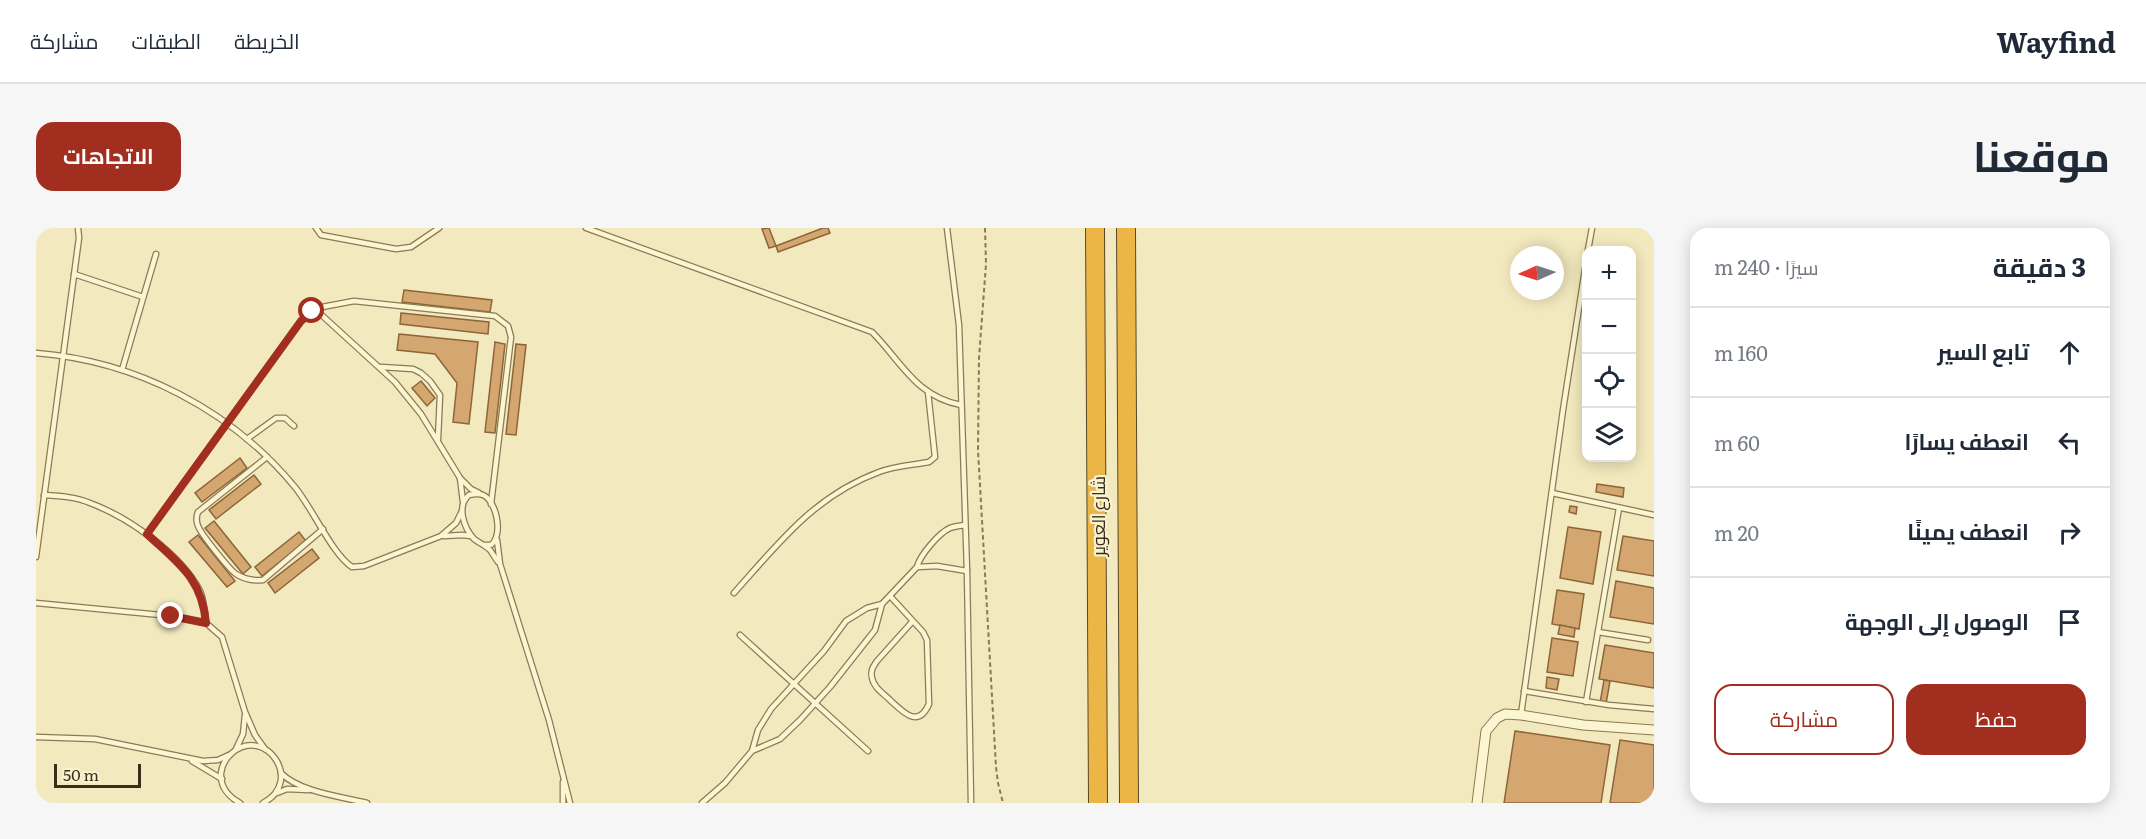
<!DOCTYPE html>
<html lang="ar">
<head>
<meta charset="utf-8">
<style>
  :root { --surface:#fff; --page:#f6f6f7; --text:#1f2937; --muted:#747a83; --line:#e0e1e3; --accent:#a22e1f }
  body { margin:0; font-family:Literata,Cairo,serif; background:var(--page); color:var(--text); direction:rtl }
  .controls { position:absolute; right:18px; top:18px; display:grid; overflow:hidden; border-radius:12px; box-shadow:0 3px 15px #0003 }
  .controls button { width:54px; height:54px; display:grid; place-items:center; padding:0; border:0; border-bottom:2px solid var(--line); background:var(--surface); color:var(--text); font:30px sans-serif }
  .compass { position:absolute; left:1474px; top:18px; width:54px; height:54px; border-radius:50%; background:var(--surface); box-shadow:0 3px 15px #0003; rotate:267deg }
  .scale { position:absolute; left:18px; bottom:15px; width:87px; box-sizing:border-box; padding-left:6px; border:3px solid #3a2e1b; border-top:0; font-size:16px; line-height:21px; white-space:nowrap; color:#3a2e1b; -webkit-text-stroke:4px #f9f2cf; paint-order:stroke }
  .stop { position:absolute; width:18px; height:18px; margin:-14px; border:4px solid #a22e1f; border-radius:50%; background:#fff }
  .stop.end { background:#a22e1f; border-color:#fff; box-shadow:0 2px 6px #0008 }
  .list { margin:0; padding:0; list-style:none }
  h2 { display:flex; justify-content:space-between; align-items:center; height:78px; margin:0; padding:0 24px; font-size:26px }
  h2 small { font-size:20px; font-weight:400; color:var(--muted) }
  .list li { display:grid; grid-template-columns:39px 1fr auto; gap:18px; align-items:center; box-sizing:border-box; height:90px; padding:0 24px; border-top:2px solid var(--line) }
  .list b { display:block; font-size:22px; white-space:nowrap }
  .list em { font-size:20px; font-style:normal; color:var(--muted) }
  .actions { display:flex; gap:12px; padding:18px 24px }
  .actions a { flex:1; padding:14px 0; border:2px solid var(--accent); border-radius:18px; text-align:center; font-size:21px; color:var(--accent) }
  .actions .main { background:var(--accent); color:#fff }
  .icon { flex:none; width:33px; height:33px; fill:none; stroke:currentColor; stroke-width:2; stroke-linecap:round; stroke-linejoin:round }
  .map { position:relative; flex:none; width:1618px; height:575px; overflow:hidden; direction:ltr; border-radius:18px }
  header { display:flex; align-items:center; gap:36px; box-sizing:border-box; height:84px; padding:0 30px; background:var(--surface); border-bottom:2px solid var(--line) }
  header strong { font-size:28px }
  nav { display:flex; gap:33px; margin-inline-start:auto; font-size:21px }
  .intro { display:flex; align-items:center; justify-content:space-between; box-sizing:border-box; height:144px; padding:0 36px }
  h1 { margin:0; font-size:42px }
  .button { padding:15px 27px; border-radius:18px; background:var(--accent); color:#fff; font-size:21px; font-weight:700 }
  main { display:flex; gap:36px; padding:0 36px }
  aside { flex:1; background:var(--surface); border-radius:18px; box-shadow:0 3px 15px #0003 }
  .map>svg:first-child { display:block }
  .building { fill:#d4a670; stroke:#8e6538; stroke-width:1.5 }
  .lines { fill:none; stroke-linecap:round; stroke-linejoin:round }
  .lane-casing { stroke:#8c7955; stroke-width:7 }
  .street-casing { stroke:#8c7955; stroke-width:11 }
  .highway-casing { stroke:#59462a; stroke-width:20 }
  .path { stroke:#8c7955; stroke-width:2; stroke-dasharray:4.5 3; stroke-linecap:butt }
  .lane { stroke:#fcf5d2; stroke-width:4.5 }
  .street { stroke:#fcf5d2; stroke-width:9 }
  .highway { stroke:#ebb645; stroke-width:18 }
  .route { stroke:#a22e1f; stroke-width:8 }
  .labels { text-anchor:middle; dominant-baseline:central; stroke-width:4.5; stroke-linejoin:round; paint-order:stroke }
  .street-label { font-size:18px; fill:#3a2e1b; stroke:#f9f2cf }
</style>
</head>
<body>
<header>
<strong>Wayfind</strong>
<nav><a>الخريطة</a><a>الطبقات</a><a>مشاركة</a></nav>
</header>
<div class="intro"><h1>موقعنا</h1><a class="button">الاتجاهات</a></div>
<main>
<aside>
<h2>3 دقيقة<small>سيرًا · 240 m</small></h2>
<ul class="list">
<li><svg class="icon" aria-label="ahead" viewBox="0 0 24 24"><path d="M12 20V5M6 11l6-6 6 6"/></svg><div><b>تابع السير</b></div><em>160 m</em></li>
<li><svg class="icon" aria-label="left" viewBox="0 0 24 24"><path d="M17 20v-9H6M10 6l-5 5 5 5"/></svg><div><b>انعطف يسارًا</b></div><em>60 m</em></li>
<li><svg class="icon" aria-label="right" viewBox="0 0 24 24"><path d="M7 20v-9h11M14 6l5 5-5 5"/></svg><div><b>انعطف يمينًا</b></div><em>20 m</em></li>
<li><svg class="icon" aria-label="arrive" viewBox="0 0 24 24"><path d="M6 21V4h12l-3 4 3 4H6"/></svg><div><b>الوصول إلى الوجهة</b></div></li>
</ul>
<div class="actions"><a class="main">حفظ</a><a>مشاركة</a></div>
</aside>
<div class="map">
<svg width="1618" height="575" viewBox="0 0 1618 575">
  <rect width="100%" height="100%" fill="#f2e9be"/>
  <g class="building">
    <polygon points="733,0 740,18 733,20 726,1"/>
    <polygon points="787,0 792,0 794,5 742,24 740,18"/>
    <polygon points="368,62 456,72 454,84 366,74"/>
    <polygon points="365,85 453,94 452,106 364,96"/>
    <polygon points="363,106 442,114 433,196 417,194 421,155 399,126 361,122"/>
    <polygon points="459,114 469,116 459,205 449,204"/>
    <polygon points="480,116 490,117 480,207 470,206"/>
    <polygon points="385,153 399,170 391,178 376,160"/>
    <polygon points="204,230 211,240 166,274 159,265"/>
    <polygon points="218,247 225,256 180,291 173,282"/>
    <polygon points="1561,256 1588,260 1587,269 1560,264"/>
    <polygon points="1534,278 1541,279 1540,286 1533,284"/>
    <polygon points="178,293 215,339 207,346 169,300"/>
    <polygon points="1532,299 1565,304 1557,356 1524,350"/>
    <polygon points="263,304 270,313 226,348 219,339"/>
    <polygon points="162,307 199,353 191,359 153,314"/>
    <polygon points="1587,308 1618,313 1618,348 1581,342"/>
    <polygon points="276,321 283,330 239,365 232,355"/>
    <polygon points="1580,353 1618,360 1618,396 1574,389"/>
    <polygon points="1521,362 1548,366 1543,401 1516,396"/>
    <polygon points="1524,397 1539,400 1538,409 1522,406"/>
    <polygon points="1516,410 1542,414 1537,448 1511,444"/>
    <polygon points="1569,417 1618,425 1618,460 1563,451"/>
    <polygon points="1511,449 1523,451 1521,462 1510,460"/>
    <polygon points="1568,452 1574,453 1570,476 1564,475"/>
    <polygon points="1479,503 1574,517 1565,575 1468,575"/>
    <polygon points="1584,512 1618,517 1618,575 1574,575"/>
  </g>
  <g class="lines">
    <g class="lane-casing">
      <g id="lane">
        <polyline points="280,0 285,7 360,21 375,19 403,0"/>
        <path d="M 550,0 L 836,104 C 865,133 880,169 925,177"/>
        <polyline points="911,0 923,97 931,343 935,575"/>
        <polyline points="1552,22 1556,0"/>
        <polyline points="38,46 107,69"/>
        <polyline points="279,81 359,154 385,186 424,250 427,274"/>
        <path d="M 0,125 C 100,133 194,181 258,258 C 276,279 296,326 316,339 L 328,338 L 405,308 L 420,295 L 426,283"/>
        <polyline points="345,139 377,141 385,145 394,153 404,167 402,211"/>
        <polyline points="86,142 120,26"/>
        <polyline points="211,211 240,190 249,190 258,198"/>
        <path d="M 231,229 L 162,284 C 160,289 160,293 162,298 C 165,306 193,341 200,346 C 208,351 217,353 227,352 L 287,301"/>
        <polyline points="424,250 435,261 443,265"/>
        <polyline points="1516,265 1618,287"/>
        <path d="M 8,267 C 24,268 40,269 54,275 C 92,289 145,326 164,363 C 168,372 169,385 170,395"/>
        <polyline points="111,306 265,93 281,80 318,73 459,88 472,98 475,109 455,276"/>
        <polyline points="408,308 426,307 435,308"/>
        <polyline points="461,312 464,336 513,492 534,575"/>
        <path d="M 448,317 L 455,317 C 468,307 460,272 447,267 C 442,265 438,266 433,267 C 420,278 428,300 438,311 C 443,315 449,317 454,322 C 457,326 459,330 462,334"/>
        <polyline points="0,329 43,10 42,0"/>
        <polyline points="881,339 901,338 931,343"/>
        <path d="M 698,365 C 742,316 778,268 843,244 C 858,238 877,237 893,234 L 899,229 L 892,164"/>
        <path d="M 854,368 L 887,404 L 891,412 L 893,476 C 882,501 867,484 854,472 C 847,465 838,460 836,450 C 834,443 837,439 841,433 L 876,394"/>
        <polyline points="0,375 135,388 170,395 186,409 209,484 219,507 229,521"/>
        <path d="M 846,376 L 881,339 C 884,327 903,305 914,300 C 919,298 924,298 929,297"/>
        <polyline points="1562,404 1612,412"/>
        <polyline points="704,407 832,523"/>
        <polyline points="1488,463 1573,477 1618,481"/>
        <polyline points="1550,474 1583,280"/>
        <polyline points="1485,487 1527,182 1550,35"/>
        <polyline points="0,509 59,511 167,533 182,532 193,527"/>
        <polyline points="200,521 207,506 209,487"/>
        <polyline points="156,533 186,551"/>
        <path d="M 245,545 C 263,564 307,569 331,575"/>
        <polyline points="527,554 527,575"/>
        <polyline points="241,565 251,561 273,562"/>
        <path d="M 204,575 C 193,569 184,559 185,545 C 186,537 190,530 196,525 C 229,497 269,553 227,575"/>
        <polyline points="666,575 689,555 716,523 722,502 735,481 788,423 810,393 831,380 846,376 839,402 794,459 764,492 744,511 716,523"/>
      </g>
    </g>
    <g class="street-casing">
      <polyline id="street" points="1441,575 1450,503 1461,490 1469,486 1485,487 1547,497 1618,502"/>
    </g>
    <g class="highway-casing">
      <g id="highway">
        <polyline points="1059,0 1062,575"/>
        <polyline points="1090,0 1093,575"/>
      </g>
    </g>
    <polyline class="path" points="949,0 950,36 943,130 942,222 960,539 962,555 967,575"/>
    <use href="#lane" class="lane"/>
    <use href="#street" class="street"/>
    <use href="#highway" class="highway"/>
  </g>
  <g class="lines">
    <path class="route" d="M 135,388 L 170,395 C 166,350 142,335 111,306 L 265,93 L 276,83"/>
  </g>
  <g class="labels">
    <g class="street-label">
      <text transform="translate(1061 288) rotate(-90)">شارع العوير</text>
    </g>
  </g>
</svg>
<div class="controls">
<button>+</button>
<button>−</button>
<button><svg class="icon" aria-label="locate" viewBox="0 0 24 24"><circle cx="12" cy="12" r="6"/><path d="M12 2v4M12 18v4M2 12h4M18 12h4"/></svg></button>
<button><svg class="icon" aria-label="layers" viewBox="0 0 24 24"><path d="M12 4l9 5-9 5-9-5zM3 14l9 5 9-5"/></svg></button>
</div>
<svg class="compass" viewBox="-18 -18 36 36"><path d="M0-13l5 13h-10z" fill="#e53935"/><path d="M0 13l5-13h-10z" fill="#747a83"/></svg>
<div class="scale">50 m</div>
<div class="stop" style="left:276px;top:83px"></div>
<div class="stop end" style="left:135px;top:388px"></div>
</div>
</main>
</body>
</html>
